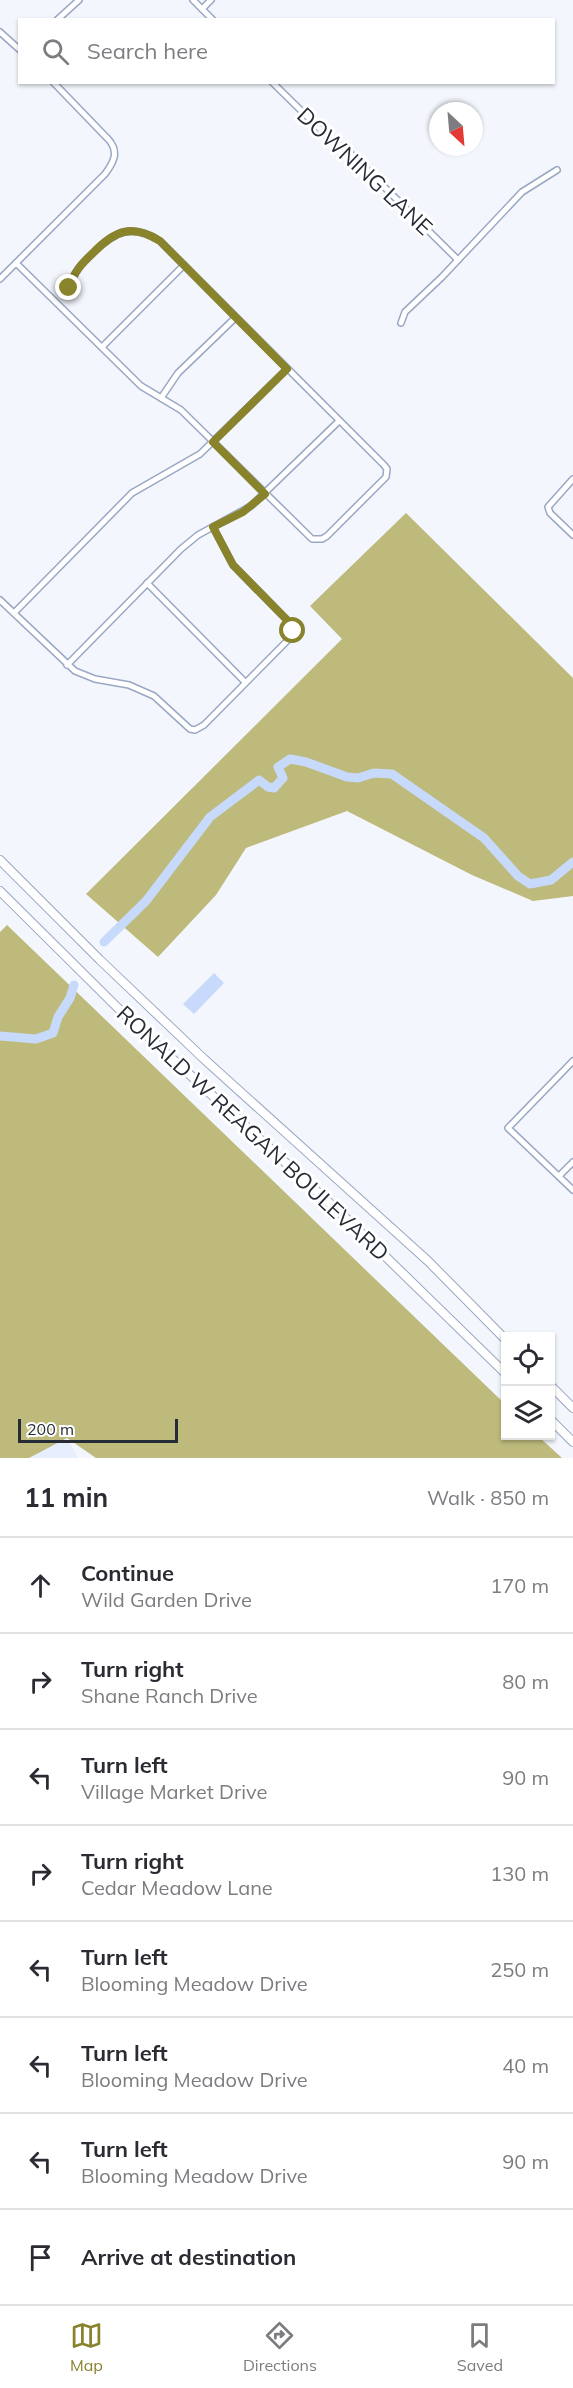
<!DOCTYPE html>
<html lang="en">
<head>
<meta charset="utf-8">
<style>
  :root { --surface:#fff; --page:#f7f7f7; --text:#2b2b33; --muted:#7c7c81; --line:#e1e1e2; --accent:#89832b }
  body { margin:0; font-family:Mulish,sans-serif; background:var(--page); color:var(--text) }
  .controls { position:absolute; right:18px; bottom:18px; display:grid; overflow:hidden; border-radius:0px; box-shadow:0 2px 4px #0004 }
  .controls button { width:54px; height:54px; display:grid; place-items:center; padding:0; border:0; border-bottom:2px solid var(--line); background:var(--surface); color:var(--text); font:30px sans-serif }
  .compass { position:absolute; left:429px; top:102px; width:54px; height:54px; border-radius:50%; background:var(--surface); box-shadow:0 2px 4px #0004; rotate:154deg }
  .scale { position:absolute; left:18px; bottom:15px; width:160px; box-sizing:border-box; padding-left:6px; border:3px solid #252c36; border-top:0; font-size:16px; line-height:21px; white-space:nowrap; color:#252c36; -webkit-text-stroke:4px #fff; paint-order:stroke }
  .stop { position:absolute; width:18px; height:18px; margin:-14px; border:4px solid #89832b; border-radius:50%; background:#fff }
  .stop.end { background:#89832b; border-color:#fff; box-shadow:0 2px 6px #0008 }
  .list { margin:0; padding:0; list-style:none }
  h2 { display:flex; justify-content:space-between; align-items:center; height:78px; margin:0; padding:0 24px; font-size:26px }
  h2 small { font-size:20px; font-weight:400; color:var(--muted) }
  .list li { display:grid; grid-template-columns:39px 1fr auto; gap:18px; align-items:center; box-sizing:border-box; height:96px; padding:0 24px; border-top:2px solid var(--line) }
  .list b { display:block; font-size:22px; white-space:nowrap }
  .list p { margin:0; font-size:20px; white-space:nowrap; color:var(--muted) }
  .list em { font-size:20px; font-style:normal; color:var(--muted) }
  .icon { flex:none; width:33px; height:33px; fill:none; stroke:currentColor; stroke-width:2; stroke-linecap:round; stroke-linejoin:round }
  .map { position:relative; flex:none; width:573px; height:1458px; overflow:hidden }
  .search { position:absolute; background:var(--surface); box-shadow:0 2px 4px #0004; left:18px; right:18px; top:18px; height:66px; display:flex; align-items:center; gap:15px; box-sizing:border-box; padding:0 21px; border-radius:0px; color:var(--muted); font-size:22px }
  .sheet { height:846px; background:var(--surface) }
  nav { display:flex; justify-content:space-around; align-items:center; box-sizing:border-box; height:84px; border-top:2px solid var(--line); background:var(--surface); font-size:16px; color:var(--muted) }
  nav a { display:grid; justify-items:center; gap:3px }
  nav .on { color:var(--accent) }
  .map>svg:first-child { display:block }
  .built { fill:#e7effe }
  .forest { fill:#bdba7c }
  .water { fill:#c8dafb }
  .lines { fill:none; stroke-linecap:round; stroke-linejoin:round }
  .river { stroke:#c8dafb; stroke-width:9 }
  .street-casing { stroke:#99a8c3; stroke-width:8 }
  .primary-casing { stroke:#99a8c3; stroke-width:10 }
  .street { stroke:#fff; stroke-width:5 }
  .primary { stroke:#fff; stroke-width:8 }
  .route { stroke:#89832b; stroke-width:8 }
  .labels { text-anchor:middle; dominant-baseline:central; stroke-width:6; stroke-linejoin:round; paint-order:stroke }
  .street-label { font-size:22px; fill:#252c36; stroke:#fff }
</style>
</head>
<body>
<div class="map">
<svg width="573" height="1458" viewBox="0 0 573 1458">
  <rect width="100%" height="100%" fill="#f3f6fc"/>
  <polygon class="built" points="67,1438 78,1458 29,1458"/>
  <g class="forest">
    <polygon points="406,513 573,678 573,896 533,901 472,875 347,811 246,848 216,895 158,957 86,894 342,639 310,606"/>
    <polygon points="7,925 505,1404 506,1436 538,1436 562,1458 96,1458 67,1438 29,1458 0,1458 0,932"/>
  </g>
  <polygon class="water" points="214,973 224,983 194,1014 183,1004"/>
  <g class="lines">
    <g class="river">
      <polyline points="104,942 146,901 210,817 259,780 268,787 274,788 283,778 278,767 290,759 306,762 347,777 358,778 374,773 392,774 484,838 518,876 530,884 551,880 573,862"/>
      <polyline points="0,1036 36,1039 53,1033 58,1017 70,998 74,985"/>
    </g>
    <g class="street-casing">
      <g id="street">
        <polyline points="193,0 213,20"/>
        <polyline points="202,9 211,0"/>
        <polyline points="57,20 79,0"/>
        <polyline points="0,32 20,50"/>
        <polyline points="272,82 328,137 350,153 458,260"/>
        <path d="M 16,263 L 141,386 L 181,410 L 312,539 L 322,539 L 327,536 L 386,477 L 387,469 L 384,465 L 160,241 C 132,223 115,231 93,253 C 81,264 74,272 69,288"/>
        <path d="M 0,279 L 105,174 C 114,162 119,152 109,140 L 53,82"/>
        <polyline points="401,323 405,312 442,277 522,192 557,170"/>
        <polyline points="102,347 184,265"/>
        <polyline points="161,398 178,373 235,318"/>
        <polyline points="573,479 548,507 550,513 573,535"/>
        <polyline points="147,583 245,682"/>
        <polyline points="0,600 75,671 95,679 129,685 154,696 190,729 195,730 204,725 288,640 293,631 288,621 233,565 213,527"/>
        <polyline points="14,613 132,493 200,454 287,369"/>
        <polyline points="67,665 181,549 198,535 251,506 339,421"/>
        <polyline points="573,1061 508,1128 573,1190"/>
        <polyline points="559,1176 573,1162"/>
      </g>
    </g>
    <g class="primary-casing">
      <g id="primary">
        <polyline points="0,860 100,960 204,1059 428,1261 506,1340"/>
        <polyline points="0,891 128,1018 349,1221 506,1374"/>
        <polyline points="550,1385 573,1408"/>
        <polyline points="550,1419 573,1442"/>
      </g>
    </g>
    <use href="#street" class="street"/>
    <use href="#primary" class="primary"/>
  </g>
  <g class="lines">
    <path class="route" d="M 69,288 C 74,272 81,264 93,253 C 114,231 132,223 160,241 L 287,369 L 213,442 L 265,494 L 243,512 L 213,527 L 233,565 L 288,621 L 293,631"/>
  </g>
  <g class="labels">
    <g class="street-label">
      <text transform="translate(365 171) rotate(43)">DOWNING LANE</text>
      <text transform="translate(253 1133) rotate(43)">RONALD W REAGAN BOULEVARD</text>
    </g>
  </g>
</svg>
<div class="controls">
<button><svg class="icon" aria-label="locate" viewBox="0 0 24 24"><circle cx="12" cy="12" r="6"/><path d="M12 2v4M12 18v4M2 12h4M18 12h4"/></svg></button>
<button><svg class="icon" aria-label="layers" viewBox="0 0 24 24"><path d="M12 4l9 5-9 5-9-5zM3 14l9 5 9-5"/></svg></button>
</div>
<svg class="compass" viewBox="-18 -18 36 36"><path d="M0-13l5 13h-10z" fill="#e53935"/><path d="M0 13l5-13h-10z" fill="#7c7c81"/></svg>
<div class="scale">200 m</div>
<div class="stop" style="left:293px;top:631px"></div>
<div class="stop end" style="left:69px;top:288px"></div>
<div class="search"><svg class="icon" aria-label="search" viewBox="0 0 24 24"><circle cx="10" cy="10" r="6"/><path d="M15 15l6 6"/></svg>Search here</div>
</div>
<section class="sheet">
<h2>11 min<small>Walk · 850 m</small></h2>
<ul class="list">
<li><svg class="icon" aria-label="ahead" viewBox="0 0 24 24"><path d="M12 20V5M6 11l6-6 6 6"/></svg><div><b>Continue</b><p>Wild Garden Drive</p></div><em>170 m</em></li>
<li><svg class="icon" aria-label="right" viewBox="0 0 24 24"><path d="M7 20v-9h11M14 6l5 5-5 5"/></svg><div><b>Turn right</b><p>Shane Ranch Drive</p></div><em>80 m</em></li>
<li><svg class="icon" aria-label="left" viewBox="0 0 24 24"><path d="M17 20v-9H6M10 6l-5 5 5 5"/></svg><div><b>Turn left</b><p>Village Market Drive</p></div><em>90 m</em></li>
<li><svg class="icon" aria-label="right" viewBox="0 0 24 24"><path d="M7 20v-9h11M14 6l5 5-5 5"/></svg><div><b>Turn right</b><p>Cedar Meadow Lane</p></div><em>130 m</em></li>
<li><svg class="icon" aria-label="left" viewBox="0 0 24 24"><path d="M17 20v-9H6M10 6l-5 5 5 5"/></svg><div><b>Turn left</b><p>Blooming Meadow Drive</p></div><em>250 m</em></li>
<li><svg class="icon" aria-label="left" viewBox="0 0 24 24"><path d="M17 20v-9H6M10 6l-5 5 5 5"/></svg><div><b>Turn left</b><p>Blooming Meadow Drive</p></div><em>40 m</em></li>
<li><svg class="icon" aria-label="left" viewBox="0 0 24 24"><path d="M17 20v-9H6M10 6l-5 5 5 5"/></svg><div><b>Turn left</b><p>Blooming Meadow Drive</p></div><em>90 m</em></li>
<li><svg class="icon" aria-label="arrive" viewBox="0 0 24 24"><path d="M6 21V4h12l-3 4 3 4H6"/></svg><div><b>Arrive at destination</b></div></li>
</ul>
</section>
<nav>
<a class="on"><svg class="icon" aria-label="map" viewBox="0 0 24 24"><path d="M3 6l6-2 6 2 6-2v14l-6 2-6-2-6 2zM9 4v14M15 6v14"/></svg>Map</a>
<a><svg class="icon" aria-label="directions" viewBox="0 0 24 24"><path d="M12 3l9 9-9 9-9-9zM9 14v-3h6M13 9l2 2-2 2"/></svg>Directions</a>
<a><svg class="icon" aria-label="saved" viewBox="0 0 24 24"><path d="M7 4h10v16l-5-4-5 4z"/></svg>Saved</a>
</nav>
</body>
</html>
